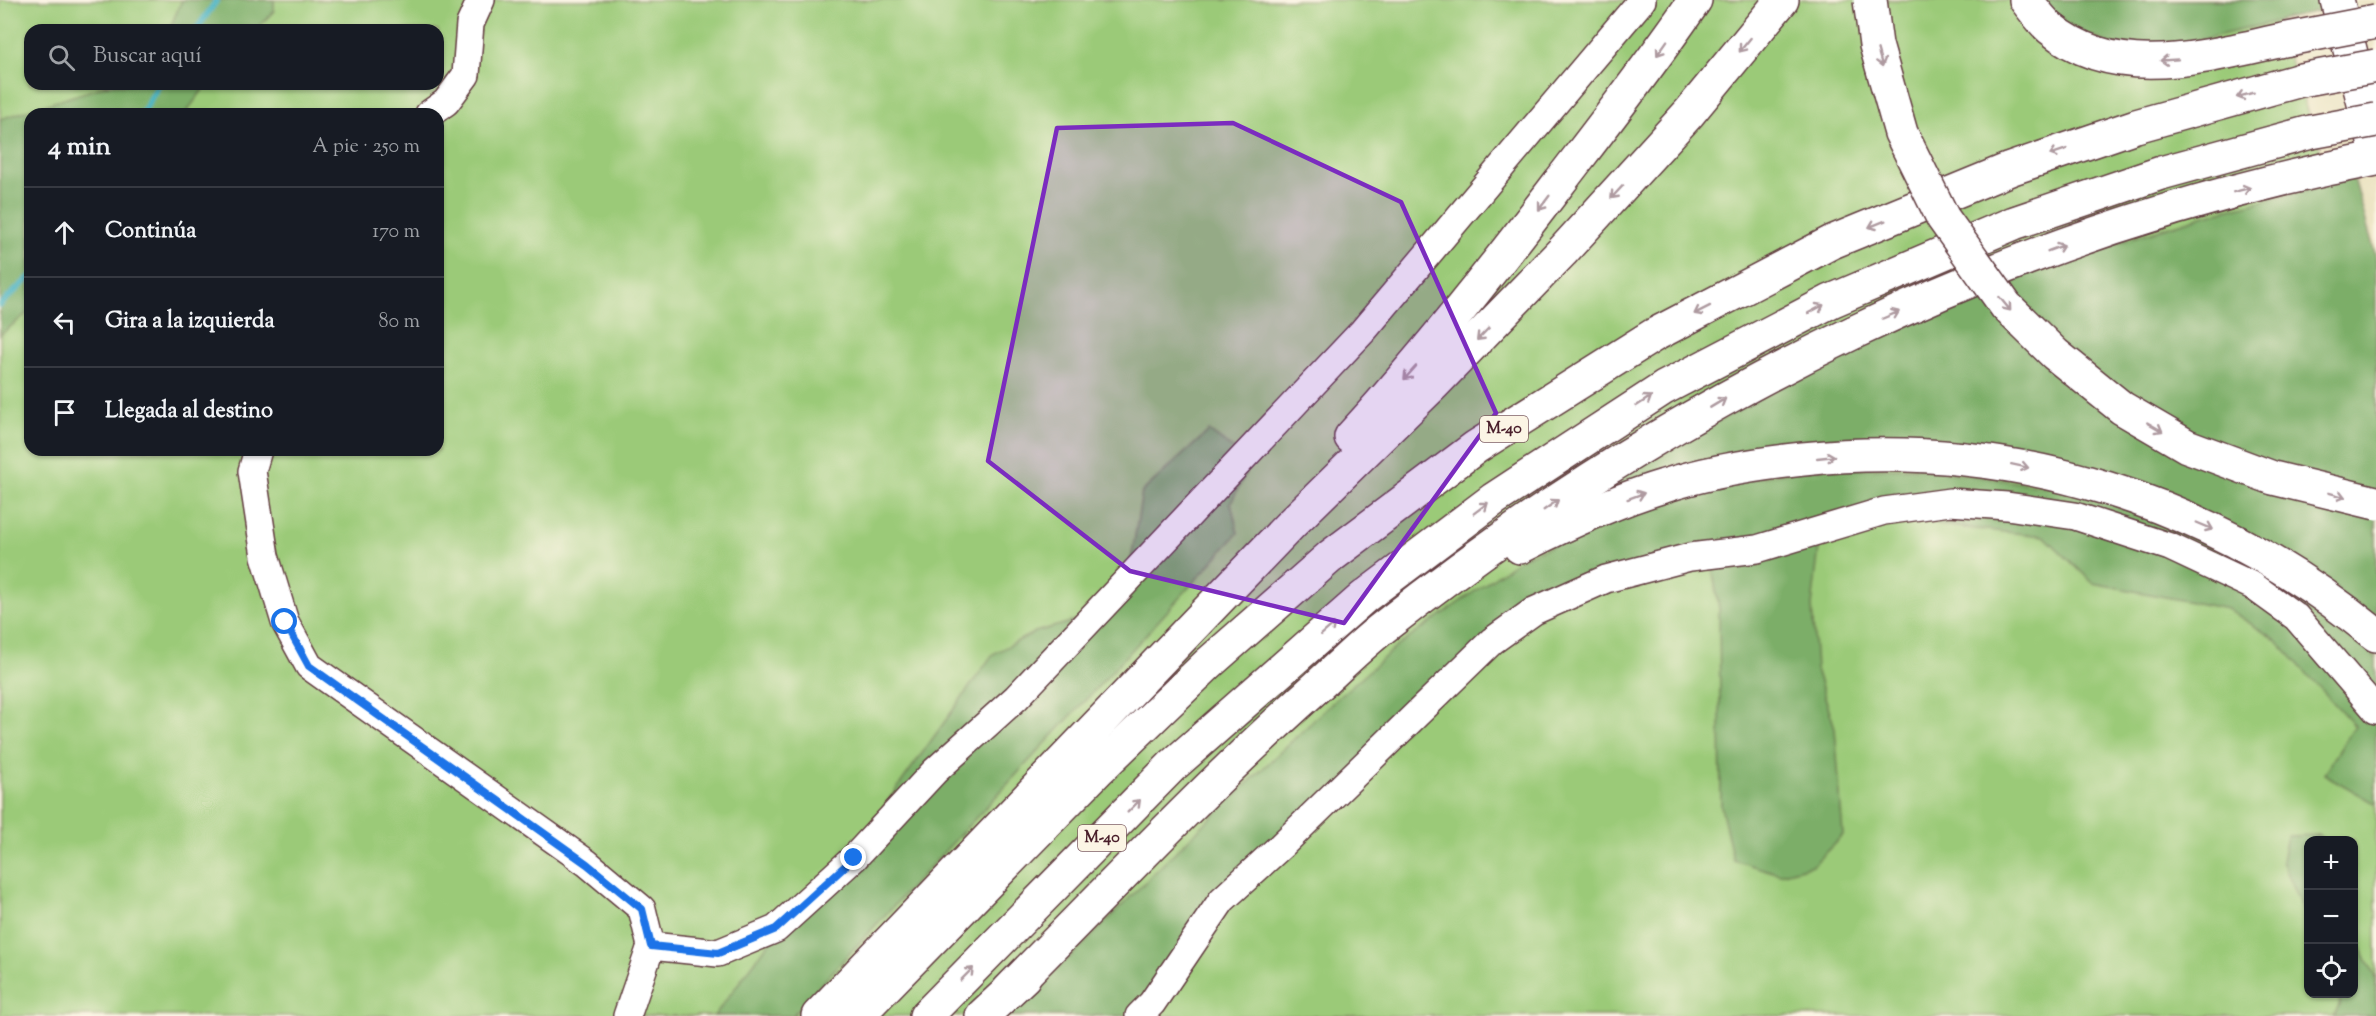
<!DOCTYPE html>
<html lang="es">
<head>
<meta charset="utf-8">
<style>
  :root { --surface:#171b24; --page:#20242c; --text:#f1f3f6; --muted:#9ea1a6; --line:#363941 }
  body { margin:0; font-family:"Sorts Mill Goudy",serif; background:var(--page); color:var(--text) }
  .controls { position:absolute; right:18px; bottom:18px; display:grid; overflow:hidden; border-radius:12px; box-shadow:0 2px 4px #0004 }
  .controls button { width:54px; height:54px; display:grid; place-items:center; padding:0; border:0; border-bottom:2px solid var(--line); background:var(--surface); color:var(--text); font:30px sans-serif }
  .stop { position:absolute; width:18px; height:18px; margin:-14px; border:4px solid #1a73e8; border-radius:50%; background:#fff }
  .stop.end { background:#1a73e8; border-color:#fff; box-shadow:0 2px 6px #0008 }
  .list { margin:0; padding:0; list-style:none }
  h2 { display:flex; justify-content:space-between; align-items:center; height:78px; margin:0; padding:0 24px; font-size:26px }
  h2 small { font-size:20px; font-weight:400; color:var(--muted) }
  .list li { display:grid; grid-template-columns:39px 1fr auto; gap:18px; align-items:center; box-sizing:border-box; height:90px; padding:0 24px; border-top:2px solid var(--line) }
  .list b { display:block; font-size:22px; white-space:nowrap }
  .list em { font-size:20px; font-style:normal; color:var(--muted) }
  .icon { flex:none; width:33px; height:33px; fill:none; stroke:currentColor; stroke-width:2; stroke-linecap:round; stroke-linejoin:round }
  .map { position:relative; flex:none; width:2376px; height:1016px; overflow:hidden }
  .search { position:absolute; background:var(--surface); box-shadow:0 2px 4px #0004; left:24px; top:24px; width:420px; height:66px; display:flex; align-items:center; gap:15px; box-sizing:border-box; padding:0 21px; border-radius:18px; color:var(--muted); font-size:22px }
  .panel { position:absolute; background:var(--surface); box-shadow:0 2px 4px #0004; left:24px; top:108px; width:420px; height:348px; border-radius:18px }
  .map>svg:first-child { display:block }
  .green { fill:#9bca78; stroke:#727452; stroke-width:1.5; fill-rule:evenodd }
  .forest { fill:#7cae68; stroke:#63664a; stroke-width:1.5 }
  .lines { fill:none; stroke-linecap:round; stroke-linejoin:round }
  .stream { stroke:#43b0c1; stroke-width:6 }
  .minor-casing { stroke:#623c41; stroke-width:30 }
  .highway-casing { stroke:#623c41; stroke-width:36 }
  .minor { stroke:#fff; stroke-width:27 }
  .highway { stroke:#fff; stroke-width:33 }
  .highway-bridge-casing { stroke:#623c41; stroke-width:36; stroke-linecap:butt }
  .highway-bridge { stroke:#fff; stroke-width:33 }
  .oneway { stroke:#ae9aa0 }
  .route { stroke:#1a73e8; stroke-width:8 }
  .marked { fill:#7b2cbf; fill-opacity:0.2; stroke:#7b2cbf; stroke-width:4.5; stroke-linejoin:round }
  .labels { text-anchor:middle; dominant-baseline:central; stroke-width:4.5; stroke-linejoin:round; paint-order:stroke }
  .shield { fill:#fcf5e5; stroke:#7f5f63; stroke-width:1.5 }
  .shield-label { font-size:16px; font-weight:bold; fill:#4a1f2b }
</style>
</head>
<body>
<div class="map">
<svg width="2376" height="1016" viewBox="0 0 2376 1016">
  <rect width="100%" height="100%" fill="#fcf5e5"/>
  <filter id="ink" filterUnits="userSpaceOnUse"><feTurbulence type="fractalNoise" baseFrequency=".0167" numOctaves="2"/><feDisplacementMap in="SourceGraphic" scale="12" xChannelSelector="R" yChannelSelector="G"/><feConvolveMatrix kernelMatrix="1 2 1 2 8 2 1 2 1" color-interpolation-filters="sRGB"/></filter>
  <filter id="wash" filterUnits="userSpaceOnUse"><feTurbulence type="fractalNoise" baseFrequency=".008" numOctaves="4" result="noise"/><feDisplacementMap in="SourceGraphic" scale="24" xChannelSelector="R" yChannelSelector="G"/><feGaussianBlur stdDeviation="1.35" result="paint"/><feColorMatrix in="noise" values="0 0 0 0 0 0 0 0 0 0 0 0 0 0 0 0 0 1.4 0 .05"/><feComposite in="paint" operator="in"/></filter>
  <g filter="url(#wash)">
    <rect width="100%" height="100%" fill="#e8e0bb"/>
    <path class="green" d="M 0,0 L 2270,0 L 2376,316 L 2376,1016 L 0,1016 ZM 30,30 L 438,30 L 438,84 L 30,84 ZM 30,114 L 438,114 L 438,450 L 30,450 ZM 2308,840 L 2354,840 L 2354,994 L 2308,994 Z"/>
    <g class="forest">
      <polygon points="182,0 274,0 274,11 255,30 169,30"/>
      <polygon points="2041,0 2317,0 2322,10 2151,52 2114,46 2063,24"/>
      <polygon points="111,84 207,84 185,114 30,114 30,311 0,335 0,119"/>
      <polygon points="2354,178 2376,257 2376,620 2311,571 1952,443 1832,439 1719,459 1605,497 1601,486 1889,327 2049,264 2209,214"/>
      <path d="M 1209,431 L 1251,462 L 1231,503 L 1238,533 C 1092,697 940,854 792,1016 L 714,1016 L 768,944 L 868,829 L 993,654 L 1035,632 L 1082,619 L 1128,580 L 1142,492 Z"/>
      <polygon points="1918,468 2079,491 2185,531 2314,603 2376,658 2376,804 2324,774 2355,726 2276,640 2228,609 2093,583 2044,536 1938,525 1928,515 1849,533 1819,547 1812,606 1816,669 1835,728 1843,835 1813,865 1780,874 1733,860 1721,806 1719,608 1712,567 1688,561 1546,598 1288,839 1135,1016 1004,1016 1081,947 1176,851 1334,701 1395,648 1523,557 1684,493 1802,469"/>
      <polygon points="2320,835 2325,840 2308,840 2308,920 2282,861 2287,836"/>
      <polygon points="2354,907 2359,943 2376,980 2376,1016 2334,1016 2340,1003 2337,994 2354,994"/>
    </g>
    <g class="lines">
      <g class="stream">
        <polyline points="196,30 217,0"/>
        <polyline points="142,114 159,84"/>
        <polyline points="0,305 30,277"/>
      </g>
    </g>
  </g>
  <g filter="url(#ink)">
    <g class="lines">
      <g class="minor-casing">
        <g id="minor">
          <polyline points="429,114 446,102 466,75 470,24 481,0"/>
          <polyline points="258,450 252,471 265,556 285,622 309,666 587,863 642,909 651,946 627,1016"/>
          <polyline points="651,946 718,953 776,929 854,858 935,771 1016,698 1363,331 1642,0"/>
          <polyline points="1139,1016 1152,1003 1222,900 1281,846 1492,641 1534,611 1606,579 1690,557 1757,549 1884,511 1950,502 2007,506 2075,516 2170,547 2253,586 2296,617 2376,710"/>
        </g>
      </g>
      <g class="highway-casing">
        <g id="highway">
          <path d="M 2026,0 C 2033,9 2041,20 2050,28 C 2119,85 2209,55 2288,39"/>
          <polyline points="2337,0 2376,149"/>
          <path d="M 1351,437 C 1425,356 1493,270 1559,183 C 1605,123 1652,63 1695,0"/>
          <path d="M 1520,547 C 1567,523 1614,501 1664,486 C 1709,471 1757,464 1803,459 C 2014,437 2213,501 2376,635"/>
          <path d="M 1008,991 C 1108,890 1206,786 1311,692 C 1336,670 1359,646 1385,626 C 1673,398 2014,228 2376,159"/>
          <polyline points="818,1016 1291,524 1433,385 1562,252 1689,113 1782,0"/>
          <polyline points="857,1016 1100,768 1208,664 1331,556 1476,447 1654,335 1832,242 2010,169 2136,126 2301,80"/>
          <polyline points="926,1016 1172,766 1364,597 1494,499 1664,388 1831,301 2014,223 2161,173 2311,132"/>
          <polyline points="982,1016 1024,977"/>
        </g>
      </g>
      <use href="#minor" class="minor"/>
      <use href="#highway" class="highway"/>
      <g class="highway-bridge-casing">
        <g id="highway-bridge">
          <polyline points="1870,0 1876,45 1901,133 1943,218 2006,306 2055,354 2122,408 2187,446 2273,478 2376,503"/>
          <polyline points="2288,39 2376,22"/>
          <polyline points="2301,80 2376,66"/>
          <polyline points="2311,132 2376,120"/>
        </g>
      </g>
      <use href="#highway-bridge" class="highway-bridge"/>
    </g>
    <defs><path id="oneway-shaft" d="M-6 0H5M1.5-3L5.5 0L1.5 3" fill="none" stroke-width="1.6" stroke-linecap="round" stroke-linejoin="round" transform="scale(1.5)"/></defs>
    <g class="oneway">
      <use href="#oneway-shaft" transform="translate(1745 45) rotate(129)"/>
      <use href="#oneway-shaft" transform="translate(1662 48) rotate(125)"/>
      <use href="#oneway-shaft" transform="translate(1880 58) rotate(74)"/>
      <use href="#oneway-shaft" transform="translate(2169 60) rotate(176)"/>
      <use href="#oneway-shaft" transform="translate(2245 95) rotate(165)"/>
      <use href="#oneway-shaft" transform="translate(2058 152) rotate(161)"/>
      <use href="#oneway-shaft" transform="translate(2242 190) rotate(-14)"/>
      <use href="#oneway-shaft" transform="translate(1617 192) rotate(133)"/>
      <use href="#oneway-shaft" transform="translate(1544 203) rotate(127)"/>
      <use href="#oneway-shaft" transform="translate(1877 224) rotate(158)"/>
      <use href="#oneway-shaft" transform="translate(2056 248) rotate(-21)"/>
      <use href="#oneway-shaft" transform="translate(2005 304) rotate(51)"/>
      <use href="#oneway-shaft" transform="translate(1816 309) rotate(-28)"/>
      <use href="#oneway-shaft" transform="translate(1702 310) rotate(153)"/>
      <use href="#oneway-shaft" transform="translate(1891 315) rotate(-23)"/>
      <use href="#oneway-shaft" transform="translate(1483 334) rotate(134)"/>
      <use href="#oneway-shaft" transform="translate(1410 373) rotate(132)"/>
      <use href="#oneway-shaft" transform="translate(1644 401) rotate(-33)"/>
      <use href="#oneway-shaft" transform="translate(1718 403) rotate(-31)"/>
      <use href="#oneway-shaft" transform="translate(2155 427) rotate(30)"/>
      <use href="#oneway-shaft" transform="translate(1826 457) rotate(-6)"/>
      <use href="#oneway-shaft" transform="translate(2020 466) rotate(12)"/>
      <use href="#oneway-shaft" transform="translate(2337 495) rotate(15)"/>
      <use href="#oneway-shaft" transform="translate(1636 496) rotate(-20)"/>
      <use href="#oneway-shaft" transform="translate(1551 505) rotate(-35)"/>
      <use href="#oneway-shaft" transform="translate(1481 508) rotate(-37)"/>
      <use href="#oneway-shaft" transform="translate(2205 526) rotate(23)"/>
      <use href="#oneway-shaft" transform="translate(1328 629) rotate(-41)"/>
      <use href="#oneway-shaft" transform="translate(1134 806) rotate(-45)"/>
      <use href="#oneway-shaft" transform="translate(967 974) rotate(-45)"/>
    </g>
  </g>
  <g class="lines" filter="url(#ink)">
    <polyline class="route" points="285,622 309,666 587,864 642,909 651,946 718,953 776,929 854,858"/>
  </g>
  <path class="marked" d="M 1233,123 L 1401,202 L 1496,413 L 1344,623 L 1130,571 L 988,461 L 1057,128 Z"/>
  <g class="labels">
    <g class="shield">
      <rect x="1480" y="416" width="48" height="26" rx="4.5"/>
      <rect x="1078" y="825" width="48" height="26" rx="4.5"/>
    </g>
    <g class="shield-label">
      <text x="1504" y="429">M-40</text>
      <text x="1102" y="838">M-40</text>
    </g>
  </g>
</svg>
<div class="controls">
<button>+</button>
<button>−</button>
<button><svg class="icon" aria-label="locate" viewBox="0 0 24 24"><circle cx="12" cy="12" r="6"/><path d="M12 2v4M12 18v4M2 12h4M18 12h4"/></svg></button>
</div>
<div class="stop" style="left:285px;top:622px"></div>
<div class="stop end" style="left:854px;top:858px"></div>
<div class="search"><svg class="icon" aria-label="search" viewBox="0 0 24 24"><circle cx="10" cy="10" r="6"/><path d="M15 15l6 6"/></svg>Buscar aquí</div>
<section class="panel">
<h2>4 min<small>A pie · 250 m</small></h2>
<ul class="list">
<li><svg class="icon" aria-label="ahead" viewBox="0 0 24 24"><path d="M12 20V5M6 11l6-6 6 6"/></svg><div><b>Continúa</b></div><em>170 m</em></li>
<li><svg class="icon" aria-label="left" viewBox="0 0 24 24"><path d="M17 20v-9H6M10 6l-5 5 5 5"/></svg><div><b>Gira a la izquierda</b></div><em>80 m</em></li>
<li><svg class="icon" aria-label="arrive" viewBox="0 0 24 24"><path d="M6 21V4h12l-3 4 3 4H6"/></svg><div><b>Llegada al destino</b></div></li>
</ul>
</section>
</div>
</body>
</html>
